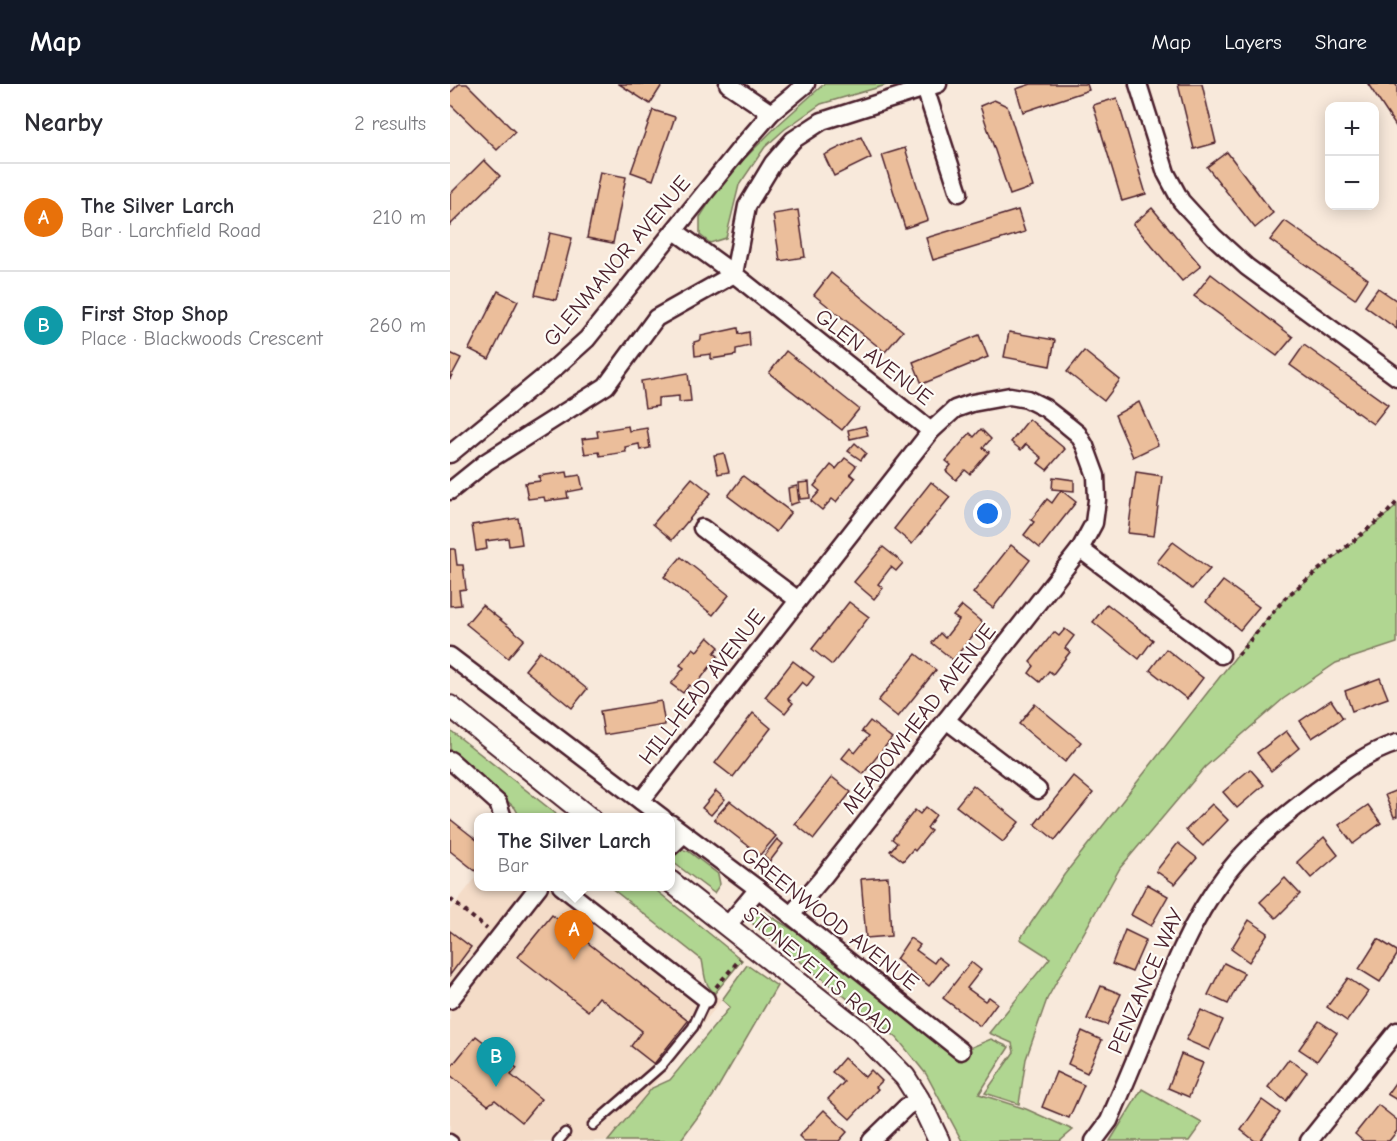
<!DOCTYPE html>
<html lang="en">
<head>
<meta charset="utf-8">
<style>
  :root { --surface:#fff; --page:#f7f7f7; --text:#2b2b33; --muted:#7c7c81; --line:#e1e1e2; --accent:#111827 }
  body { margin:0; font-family:"Comic Neue",sans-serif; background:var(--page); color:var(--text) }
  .controls { position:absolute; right:18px; top:18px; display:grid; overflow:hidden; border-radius:12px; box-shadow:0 3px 15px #0003 }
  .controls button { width:54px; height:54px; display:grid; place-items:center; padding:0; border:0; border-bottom:2px solid var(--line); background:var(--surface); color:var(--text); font:30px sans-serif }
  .you { position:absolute; left:538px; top:430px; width:21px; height:21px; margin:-15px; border:4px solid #fff; border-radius:50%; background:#1a73e8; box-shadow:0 0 0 9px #1a73e833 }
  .badge { display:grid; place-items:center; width:39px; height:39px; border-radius:50%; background:var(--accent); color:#fff; font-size:20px; font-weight:700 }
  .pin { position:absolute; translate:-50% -50px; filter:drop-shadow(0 2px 3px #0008) }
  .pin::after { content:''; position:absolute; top:32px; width:21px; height:18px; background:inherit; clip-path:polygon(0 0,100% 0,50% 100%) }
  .popup { position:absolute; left:24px; top:729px; width:201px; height:78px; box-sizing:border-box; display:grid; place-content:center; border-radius:12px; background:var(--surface); filter:drop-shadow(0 2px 4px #0005); font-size:20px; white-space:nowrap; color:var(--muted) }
  .popup b { font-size:22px; color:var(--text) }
  .popup::after { content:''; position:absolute; left:50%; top:100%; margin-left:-12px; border:12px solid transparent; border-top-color:var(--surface) }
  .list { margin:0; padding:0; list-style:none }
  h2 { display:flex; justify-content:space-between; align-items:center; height:78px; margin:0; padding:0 24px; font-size:26px }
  h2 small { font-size:20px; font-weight:400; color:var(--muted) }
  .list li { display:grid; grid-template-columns:39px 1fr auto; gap:18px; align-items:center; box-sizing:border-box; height:108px; padding:0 24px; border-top:2px solid var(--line) }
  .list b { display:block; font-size:22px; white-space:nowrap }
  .list p { margin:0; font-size:20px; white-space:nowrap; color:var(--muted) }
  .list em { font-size:20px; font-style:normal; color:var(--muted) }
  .map { position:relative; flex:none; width:947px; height:1057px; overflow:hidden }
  header { display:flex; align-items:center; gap:36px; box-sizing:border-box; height:84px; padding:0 30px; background:var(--accent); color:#fff }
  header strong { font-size:28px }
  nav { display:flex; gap:33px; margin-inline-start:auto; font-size:21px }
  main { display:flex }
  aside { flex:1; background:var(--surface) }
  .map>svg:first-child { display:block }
  .built { fill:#f4dcc8 }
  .green { fill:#b0d691; stroke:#7d7a5e; stroke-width:1.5 }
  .building { fill:#ebbe9b; stroke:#4a1f2b; stroke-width:1.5 }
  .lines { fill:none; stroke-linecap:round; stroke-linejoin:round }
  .service-casing { stroke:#4a1f2b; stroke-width:13 }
  .minor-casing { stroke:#4a1f2b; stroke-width:21 }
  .tertiary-casing { stroke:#4a1f2b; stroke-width:24 }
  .path { stroke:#4a1f2b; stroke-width:4; stroke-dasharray:4.5 4.5; stroke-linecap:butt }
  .service { stroke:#fdfcf7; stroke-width:8 }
  .minor { stroke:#fdfcf7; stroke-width:16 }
  .tertiary { stroke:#fdfcf7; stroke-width:20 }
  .labels { text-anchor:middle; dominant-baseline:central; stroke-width:4.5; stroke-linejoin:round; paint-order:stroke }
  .street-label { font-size:22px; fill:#4a1f2b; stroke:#fdfcf7 }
</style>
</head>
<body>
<header>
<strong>Map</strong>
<nav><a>Map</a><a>Layers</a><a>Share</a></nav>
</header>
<main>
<aside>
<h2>Nearby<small>2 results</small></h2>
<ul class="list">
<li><span class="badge" style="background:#e8710a">A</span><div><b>The Silver Larch</b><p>Bar · Larchfield Road</p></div><em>210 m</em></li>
<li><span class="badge" style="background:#0f9aa8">B</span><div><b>First Stop Shop</b><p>Place · Blackwoods Crescent</p></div><em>260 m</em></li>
</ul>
</aside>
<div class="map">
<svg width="947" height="1057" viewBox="0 0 947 1057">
  <rect width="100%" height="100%" fill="#f8e9db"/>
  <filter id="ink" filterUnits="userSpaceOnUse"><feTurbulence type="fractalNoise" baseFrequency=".0167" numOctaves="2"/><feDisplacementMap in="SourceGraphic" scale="12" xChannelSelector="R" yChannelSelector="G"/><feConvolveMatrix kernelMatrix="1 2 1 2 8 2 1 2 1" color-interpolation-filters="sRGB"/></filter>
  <g filter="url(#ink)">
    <polygon class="built" points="28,791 28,802 127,803 272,916 158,1057 0,1057 0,826"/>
    <g class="green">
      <polygon points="374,0 440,0 371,20 335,45 315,63 289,101 276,154 260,159 250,151 250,133 275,94 328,41"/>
      <polygon points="947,422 947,559 886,579 833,615 755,683 670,784 597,915 576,975 569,1020 535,1009 564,968 562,959 539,949 600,874 570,855 614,791 655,739 798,557 835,514"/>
      <polygon points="0,646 105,729 108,733 70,733 65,724 0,666"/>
      <polygon points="224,764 238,767 268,790 270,800 264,809 220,776"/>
      <path d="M 160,803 L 202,803 L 292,876 L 265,909 C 253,900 255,889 252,876 Z"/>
      <polygon points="313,828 357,854 503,971 541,955 559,963 529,1010 576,1025 623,1046 610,1057 512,1057 476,990 447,954 303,840 301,831"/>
      <polygon points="297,881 327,902 263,1012 230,1057 158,1057 202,1004 220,996 280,923 272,916"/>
      <polygon points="692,1005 752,1039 739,1057 660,1057"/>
    </g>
    <g class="building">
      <polygon points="9,0 17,0 65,48 47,66 0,20 0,9"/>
      <polygon points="169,0 211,0 212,1 200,20"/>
      <polygon points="581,0 637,0 639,6 573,28 566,5"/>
      <polygon points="728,0 752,0 766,59 744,65"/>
      <polygon points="918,0 945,0 947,2 947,44"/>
      <polygon points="667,14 696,110 672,117 643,21"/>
      <polygon points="544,16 557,22 583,103 560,111 530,22"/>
      <polygon points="203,26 225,33 203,96 181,88"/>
      <polygon points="411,53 421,74 384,92 374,71"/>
      <polygon points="455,64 478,136 455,144 432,71"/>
      <polygon points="777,68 823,129 805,144 757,83"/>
      <polygon points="34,76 50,92 0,141 0,110"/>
      <polygon points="150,88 176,93 163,159 137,154"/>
      <polygon points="702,124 751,182 732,197 683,140"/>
      <polygon points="348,126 355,173 330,177 323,130"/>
      <polygon points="568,126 575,148 483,176 476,154"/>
      <polygon points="835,137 918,195 905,215 820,156"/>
      <polygon points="100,149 122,154 106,216 85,211"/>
      <polygon points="381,189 453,247 435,268 364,211"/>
      <polygon points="761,190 843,253 827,272 744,212"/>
      <polygon points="928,204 947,217 947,245 915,222"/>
      <polygon points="48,207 68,217 39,275 19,265"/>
      <polygon points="288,244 289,250 299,248 300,262 286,265 286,271 261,275 261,270 245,272 244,258 251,256 251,252"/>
      <polygon points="559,248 605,256 600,282 554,273"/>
      <polygon points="529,251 538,273 472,300 463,278"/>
      <polygon points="854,261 938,321 923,340 840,281"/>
      <polygon points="336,267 409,325 392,346 319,289"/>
      <polygon points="634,267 670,296 654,317 617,288"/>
      <polygon points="0,269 11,274 0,295"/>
      <polygon points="238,289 241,317 229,318 229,312 208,314 208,322 195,324 191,297"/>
      <polygon points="689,318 708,361 683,373 665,331"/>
      <polygon points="579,335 615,365 597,386 588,379 592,374 576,360 571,366 561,358"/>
      <polygon points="178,342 179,347 197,344 200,364 190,366 189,360 175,363 176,368 150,372 149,368 135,370 132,355 148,353 147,347"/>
      <polygon points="415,342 418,351 400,355 398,346"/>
      <polygon points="531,345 541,355 533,364 539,368 520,390 515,386 506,396 496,387 501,381 496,377 520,349 524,353"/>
      <polygon points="405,359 416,369 411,376 398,367"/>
      <polygon points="274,369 279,388 268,390 264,371"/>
      <polygon points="395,374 406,382 400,390 405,394 386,418 382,415 372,426 361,417 370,407 364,402 381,381 386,385"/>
      <polygon points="117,388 118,393 130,391 133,405 117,408 118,414 95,417 94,413 78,415 75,399 90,397 89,392"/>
      <polygon points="686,388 712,392 704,452 678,449"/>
      <polygon points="293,392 341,428 326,448 278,412"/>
      <polygon points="603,393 624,396 624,407 602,405"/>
      <polygon points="242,394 261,409 222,456 203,440"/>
      <polygon points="359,398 360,414 350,415 349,399"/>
      <polygon points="481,398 500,413 462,460 444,445"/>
      <polygon points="347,402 349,418 340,421 338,404"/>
      <polygon points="611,406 626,418 590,464 574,451 584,438 581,436 597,415 602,419"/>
      <polygon points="68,434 72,460 59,462 58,454 36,457 37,465 26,467 22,441"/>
      <polygon points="723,458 760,485 742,505 707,478"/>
      <polygon points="561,461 580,476 543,524 523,509"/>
      <polygon points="433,463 453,479 446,487 441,483 428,500 433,504 424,515 404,498"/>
      <polygon points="0,465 5,465 7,481 13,481 16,505 9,506 11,521 0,522"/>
      <polygon points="231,473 279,511 263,531 214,493"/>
      <polygon points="773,497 809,523 790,546 756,518"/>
      <polygon points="399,518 419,533 382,581 362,565"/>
      <polygon points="657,520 703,556 689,575 643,538"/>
      <polygon points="32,521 74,555 58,574 16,540"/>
      <polygon points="512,522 533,539 503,576 482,559 490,549 495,554 509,536 503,532"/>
      <polygon points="615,545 624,552 615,564 620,568 603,590 599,587 590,598 579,589 584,582 580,578 604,548 609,552"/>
      <polygon points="258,553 269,563 264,569 268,572 244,604 239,601 233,609 221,600 234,584 230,581 243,564 247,567"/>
      <polygon points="716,565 753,594 737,615 700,586"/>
      <polygon points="90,567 137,605 122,624 75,586"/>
      <polygon points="466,570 486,586 448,633 428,617"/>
      <polygon points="343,577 364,593 357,602 352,598 338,615 343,619 335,629 315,613"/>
      <polygon points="930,594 938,614 902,627 895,607"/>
      <polygon points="881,616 893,634 862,654 850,637"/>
      <polygon points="211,617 215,641 154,651 150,627"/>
      <polygon points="585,620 631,658 615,678 569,640"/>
      <polygon points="303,629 321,644 283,693 265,679"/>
      <polygon points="420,637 442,654 413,690 392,674 400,664 405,669 419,652 412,647"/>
      <polygon points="836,647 849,664 821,687 807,669"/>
      <polygon points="800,685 814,701 787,724 773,708"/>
      <polygon points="623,692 643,709 605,756 585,740"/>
      <polygon points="382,693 401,708 364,755 345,740"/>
      <polygon points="523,701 569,738 553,758 506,722"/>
      <polygon points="947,706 947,732 944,733 935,711"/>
      <polygon points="266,707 275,715 261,731 252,724"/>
      <polygon points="280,717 326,752 310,771 264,735"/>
      <polygon points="762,720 778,736 753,762 736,746"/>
      <polygon points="918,721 931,739 903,760 889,741"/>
      <polygon points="476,723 486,731 477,744 481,747 465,767 463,765 453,777 440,767 447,759 442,755 465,726 470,730"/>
      <polygon points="0,735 28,757 28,789 0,767"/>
      <polygon points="874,753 888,771 861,794 847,778"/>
      <polygon points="327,755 333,760 320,777 313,773"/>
      <polygon points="728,759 747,774 725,800 706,787"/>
      <polygon points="438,793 441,852 416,854 411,795"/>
      <polygon points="835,794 850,810 826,834 810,818"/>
      <polygon points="697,800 718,812 701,842 681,831"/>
      <polygon points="102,831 238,937 204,980 181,962 192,947 149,913 138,927 68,873"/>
      <polygon points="799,836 818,849 799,878 781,865"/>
      <polygon points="675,846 696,856 682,888 662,880"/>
      <polygon points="0,847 21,863 0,891"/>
      <polygon points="460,854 470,861 466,866 484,879 488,873 497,880 479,902 446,875"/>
      <polygon points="928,855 947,867 947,871 930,898 909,885"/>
      <polygon points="521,878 531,886 517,904 535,917 539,913 547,919 530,942 493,914"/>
      <polygon points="774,879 794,889 778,920 758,911"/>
      <polygon points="898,894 918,908 897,937 877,923"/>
      <polygon points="651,902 671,910 657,941 637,935"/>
      <polygon points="751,926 773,936 759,966 736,956"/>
      <polygon points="869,937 887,949 867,977 849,965"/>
      <polygon points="632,947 652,956 637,989 618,980"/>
      <polygon points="26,952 67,984 61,991 91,1015 72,1038 45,1016 38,1021 0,991 0,984"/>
      <polygon points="731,970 753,979 739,1013 718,1004"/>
      <polygon points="394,974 415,993 421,986 432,997 426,1003 428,1005 400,1035 378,1015 394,998 382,988"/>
      <polygon points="839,975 857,988 836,1017 818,1003"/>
      <polygon points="606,988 634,1001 619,1034 592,1023"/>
      <polygon points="947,996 947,1016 937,1010"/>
      <polygon points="812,1016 830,1029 810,1057 805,1057 791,1046"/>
      <polygon points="928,1021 947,1036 947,1047 939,1057 913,1057 905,1050"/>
      <polygon points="374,1026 397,1048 389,1057 354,1057 349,1052"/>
    </g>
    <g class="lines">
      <g class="service-casing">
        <g id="service">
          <polyline points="143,1041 212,981 243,943 256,915"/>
          <polyline points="0,1055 3,1057"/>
          <polyline points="108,1057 115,1049"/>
        </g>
      </g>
      <g class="minor-casing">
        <g id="minor">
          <polyline points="278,0 321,29"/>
          <polyline points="688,0 716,89 731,117 764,153 797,183 947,293"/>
          <polyline points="475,4 509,109"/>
          <polyline points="225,147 284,190 481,347"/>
          <polyline points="0,370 106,283 137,255 288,67 321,29 356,0"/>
          <polyline points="0,407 36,378 156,302 206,234 284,190 297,122 323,79 343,56 372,37 488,0"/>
          <polyline points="252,444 348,516"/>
          <polyline points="630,465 771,571"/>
          <polyline points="0,572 213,734"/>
          <polyline points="496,636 588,706"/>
          <polyline points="0,676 48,719 53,734"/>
          <polyline points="191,717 481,347 505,325 522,319 560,312 577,315 595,324 617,341 628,350 635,362 646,392 647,416 644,439 630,465 374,792 341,831"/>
          <polyline points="220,739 308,805 511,967"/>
          <polyline points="220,763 234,750"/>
          <polyline points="111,802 256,915"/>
          <polyline points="277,842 308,805"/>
          <polyline points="0,916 89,802"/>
          <polyline points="421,1057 456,1023 469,1015"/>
          <path d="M 644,1057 L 659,1037 C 675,1000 691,962 706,924 C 728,872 749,820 787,777 C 809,751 839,729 865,708 C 890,689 917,668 947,659"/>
          <polyline points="859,1057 947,947"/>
        </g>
      </g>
      <g class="tertiary-casing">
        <g id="tertiary">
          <polyline points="0,622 140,734"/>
          <polyline points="220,797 410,947 455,993 469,1015 489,1057"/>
        </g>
      </g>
      <g class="path">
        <polyline points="788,571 835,514 937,429 947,418"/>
        <polyline points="0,815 37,845"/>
        <polyline points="266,903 290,875"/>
      </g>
      <use href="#service" class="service"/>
      <use href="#minor" class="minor"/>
      <use href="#tertiary" class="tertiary"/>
    </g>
  </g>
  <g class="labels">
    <g class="street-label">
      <text transform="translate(167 177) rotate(-50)">GLENMANOR AVENUE</text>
      <text transform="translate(424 273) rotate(38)">GLEN AVENUE</text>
      <text transform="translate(252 603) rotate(-52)">HILLHEAD AVENUE</text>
      <text transform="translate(469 635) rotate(-52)">MEADOWHEAD AVENUE</text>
      <text transform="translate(380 835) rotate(38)">GREENWOOD AVENUE</text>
      <text transform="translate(368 887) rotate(40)">STONEYETTS ROAD</text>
      <text transform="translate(696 897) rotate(-66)">PENZANCE WAY</text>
    </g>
  </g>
</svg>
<div class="controls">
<button>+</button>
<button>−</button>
</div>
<div class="you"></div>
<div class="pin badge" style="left:124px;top:876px;background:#e8710a">A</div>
<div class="popup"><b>The Silver Larch</b>Bar</div>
<div class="pin badge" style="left:46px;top:1003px;background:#0f9aa8">B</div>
</div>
</main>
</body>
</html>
